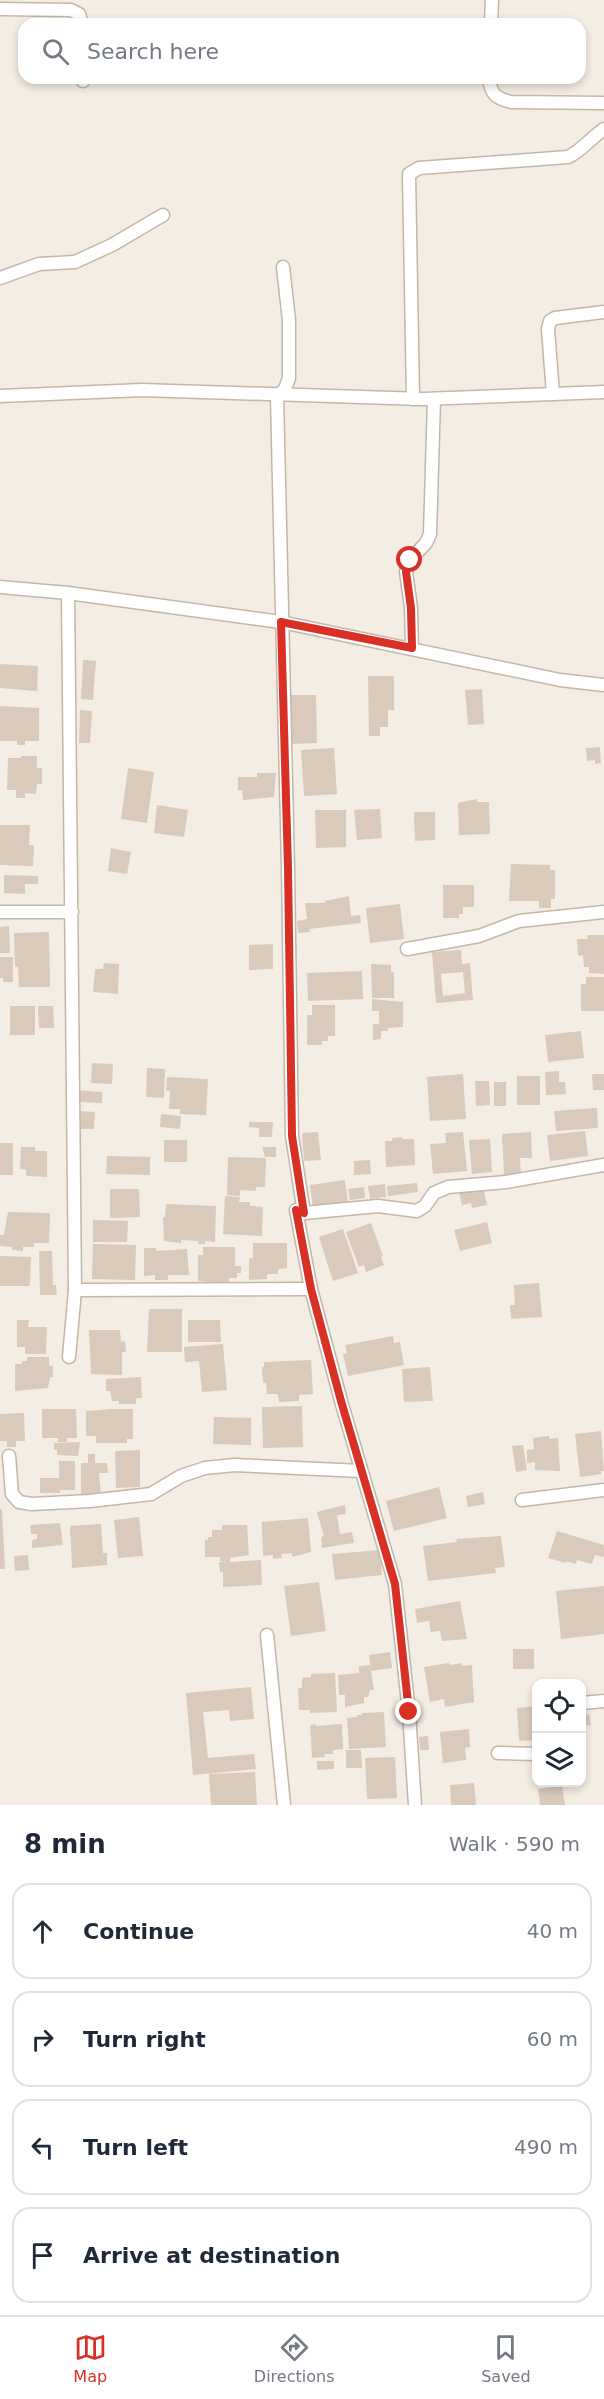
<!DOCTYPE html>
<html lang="en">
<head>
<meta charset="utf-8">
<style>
  :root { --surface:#fff; --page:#f6f6f7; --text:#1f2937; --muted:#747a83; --line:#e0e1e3; --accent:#d93025 }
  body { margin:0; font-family:"DejaVu Sans",sans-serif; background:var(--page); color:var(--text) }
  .controls { position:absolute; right:18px; bottom:18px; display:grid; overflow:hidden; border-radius:12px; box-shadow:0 3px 9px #0003 }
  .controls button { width:54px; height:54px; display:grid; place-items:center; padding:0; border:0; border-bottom:2px solid var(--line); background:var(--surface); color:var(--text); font:30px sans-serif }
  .stop { position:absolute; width:18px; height:18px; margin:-14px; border:4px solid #d93025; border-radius:50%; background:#fff }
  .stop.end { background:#d93025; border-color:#fff; box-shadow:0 2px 6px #0008 }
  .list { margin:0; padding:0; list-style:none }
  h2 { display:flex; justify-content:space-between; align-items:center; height:78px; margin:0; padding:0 24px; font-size:26px }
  h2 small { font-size:20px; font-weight:400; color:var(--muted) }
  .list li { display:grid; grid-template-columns:39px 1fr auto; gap:18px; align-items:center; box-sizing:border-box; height:96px; margin:0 12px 12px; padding:0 12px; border:2px solid var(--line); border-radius:18px }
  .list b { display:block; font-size:22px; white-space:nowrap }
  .list em { font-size:20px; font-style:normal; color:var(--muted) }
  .icon { flex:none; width:33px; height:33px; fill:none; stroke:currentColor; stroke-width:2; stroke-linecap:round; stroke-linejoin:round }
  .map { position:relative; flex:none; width:604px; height:1805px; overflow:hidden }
  .search { position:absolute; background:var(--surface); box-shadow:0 3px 9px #0003; left:18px; right:18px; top:18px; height:66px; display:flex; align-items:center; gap:15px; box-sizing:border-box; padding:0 21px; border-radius:18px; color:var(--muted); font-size:22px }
  .sheet { height:510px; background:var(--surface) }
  nav { display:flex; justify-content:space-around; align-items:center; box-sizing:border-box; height:84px; border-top:2px solid var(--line); background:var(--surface); font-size:16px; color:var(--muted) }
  nav a { display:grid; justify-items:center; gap:3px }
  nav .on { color:var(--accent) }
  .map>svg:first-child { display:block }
  .building { fill:#d9cabc; fill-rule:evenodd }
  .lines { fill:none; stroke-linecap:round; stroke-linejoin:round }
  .minor-casing { stroke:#c3b7a9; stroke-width:15 }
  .minor { stroke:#fff; stroke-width:12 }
  .route { stroke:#d93025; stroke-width:8 }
</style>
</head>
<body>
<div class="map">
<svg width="604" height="1805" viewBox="0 0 604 1805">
  <rect width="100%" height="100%" fill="#f4ede4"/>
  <g class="building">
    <polygon points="83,660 96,661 93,700 81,699"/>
    <polygon points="0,664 38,666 37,691 0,688"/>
    <polygon points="368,676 394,676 394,710 388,710 388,727 380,727 380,736 369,736"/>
    <polygon points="482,689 484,724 468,725 465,690"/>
    <polygon points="290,695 316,695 317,743 291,744"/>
    <polygon points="0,706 39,708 39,741 25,741 25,745 17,745 17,741 0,741"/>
    <polygon points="80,710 92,711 90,743 79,743"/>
    <polygon points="600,747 601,763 595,764 595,760 587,761 586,748"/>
    <polygon points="334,748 337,794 304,796 301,750"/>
    <polygon points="21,756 37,756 37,768 42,768 42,784 37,784 36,794 25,793 25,798 16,798 16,790 7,790 8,758 21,758"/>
    <polygon points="128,768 154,772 147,823 121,819"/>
    <polygon points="257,773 276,773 274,797 243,800 242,790 238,790 238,777 257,777"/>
    <polygon points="477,799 477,802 489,802 490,834 459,835 458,803"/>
    <polygon points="157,805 188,810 184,837 154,833"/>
    <polygon points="380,809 382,838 357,840 354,810"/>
    <polygon points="315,810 346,810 346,847 316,848"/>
    <polygon points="414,812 435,812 435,840 415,841"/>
    <polygon points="0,825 30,825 29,845 34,845 33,866 0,865"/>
    <polygon points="111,848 131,852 127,874 108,871"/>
    <polygon points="511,864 550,865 550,870 555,870 555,899 551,899 551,908 539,908 539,901 509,901"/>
    <polygon points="4,875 38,876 38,884 25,884 25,894 4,893"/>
    <polygon points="443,885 474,885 474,907 463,907 463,914 459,914 459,918 443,918"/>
    <polygon points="349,896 351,916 360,915 361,923 309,929 310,932 298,933 297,921 307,919 305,903 325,903 325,901"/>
    <polygon points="400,904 404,939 370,943 366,908"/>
    <polygon points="9,926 10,953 0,953 0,927"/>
    <polygon points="49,932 50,987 19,987 18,967 15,967 14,933"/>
    <polygon points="587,935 604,935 604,974 589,973 589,967 584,967 583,955 578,956 577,939 588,939"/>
    <polygon points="273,944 273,969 249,970 249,945"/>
    <path d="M 461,950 L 462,964 L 470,963 L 473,1000 L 436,1003 L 432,952 ZM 463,972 L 465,993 L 443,996 L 441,974 Z"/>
    <polygon points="0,957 13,957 13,982 3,982 3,978 0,978"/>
    <polygon points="104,963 119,964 118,994 93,992 95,969 103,969"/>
    <polygon points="371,964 391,965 391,972 394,972 394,998 372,998"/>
    <polygon points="362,971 363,999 308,1001 307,973"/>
    <polygon points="586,977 604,977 604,1011 581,1011 581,984 586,984"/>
    <polygon points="372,999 403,1002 403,1027 388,1028 388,1031 381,1031 381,1039 373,1040 373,1024 379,1024 379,1011 372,1011"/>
    <polygon points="312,1005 335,1005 335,1036 328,1036 328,1041 322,1041 322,1045 307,1045 307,1015 312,1015"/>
    <rect x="10" y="1006" width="25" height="29"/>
    <polygon points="38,1006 53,1006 54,1028 39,1028"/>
    <polygon points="581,1031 584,1058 548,1062 545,1035"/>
    <polygon points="92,1063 113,1064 112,1084 91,1083"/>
    <polygon points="147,1068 165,1069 164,1098 146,1097"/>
    <polygon points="559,1071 559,1082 565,1082 566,1094 546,1095 545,1072"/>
    <polygon points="463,1074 466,1119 430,1121 427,1077"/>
    <polygon points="592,1074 604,1074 604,1090 593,1090"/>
    <rect x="517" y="1076" width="23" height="29"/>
    <polygon points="167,1077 208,1079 206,1115 180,1114 180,1109 169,1109 170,1091 166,1091"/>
    <polygon points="475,1081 489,1081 490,1105 476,1106"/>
    <rect x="494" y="1082" width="12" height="24"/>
    <polygon points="77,1090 102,1092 102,1103 77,1102"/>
    <polygon points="597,1108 598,1128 556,1131 554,1111"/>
    <polygon points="79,1111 95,1112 94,1129 78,1129"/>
    <polygon points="161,1114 181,1116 180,1129 160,1127"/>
    <polygon points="249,1122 273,1122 272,1137 259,1137 259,1128 249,1127"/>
    <polygon points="585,1131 588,1156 550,1161 547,1135"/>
    <polygon points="318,1132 321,1160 304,1161 302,1133"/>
    <polygon points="463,1132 467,1171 433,1174 430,1144 446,1143 445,1133"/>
    <polygon points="531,1132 532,1158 520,1158 521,1175 504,1176 502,1134"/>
    <polygon points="402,1137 402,1139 414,1139 415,1165 386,1167 385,1141 392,1141 392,1138"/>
    <polygon points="490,1139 492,1172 472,1174 469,1140"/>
    <rect x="164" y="1140" width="23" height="22"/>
    <rect x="0" y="1143" width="13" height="32"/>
    <polygon points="21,1147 35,1147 35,1151 47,1151 47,1177 26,1176 26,1170 20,1169"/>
    <polygon points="262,1147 276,1147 276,1157 265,1157"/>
    <polygon points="107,1156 150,1157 150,1175 106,1174"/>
    <polygon points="228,1157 266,1158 265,1187 256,1187 256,1191 240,1190 240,1196 227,1195"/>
    <polygon points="370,1160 371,1174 354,1175 354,1161"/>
    <polygon points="345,1180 348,1203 313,1208 310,1185"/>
    <polygon points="417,1183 418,1192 388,1196 387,1186"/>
    <polygon points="385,1184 386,1197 370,1199 368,1186"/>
    <polygon points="364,1187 365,1198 350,1200 348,1189"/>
    <polygon points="483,1187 487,1205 472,1208 471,1203 462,1205 459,1192"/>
    <polygon points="110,1189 139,1189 140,1217 110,1218"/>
    <polygon points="225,1196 240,1197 239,1202 250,1202 250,1206 263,1207 262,1236 223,1234"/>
    <polygon points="166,1204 216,1206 215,1242 205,1241 205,1244 198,1244 198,1241 181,1240 181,1243 164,1241 163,1217 165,1217"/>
    <polygon points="8,1212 50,1213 49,1243 34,1243 34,1247 23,1247 23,1251 12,1250 12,1247 0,1246 0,1235 4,1235"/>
    <polygon points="93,1220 128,1221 127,1242 93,1242"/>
    <polygon points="487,1222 492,1243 460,1251 454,1230"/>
    <polygon points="371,1223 383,1256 381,1257 384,1265 366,1272 364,1265 359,1267 346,1232"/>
    <polygon points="343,1229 358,1273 333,1281 319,1237"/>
    <polygon points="253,1243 287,1243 287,1268 278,1269 278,1274 267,1274 267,1279 249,1280 249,1258 253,1258"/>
    <polygon points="93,1244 136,1245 135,1280 92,1279"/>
    <polygon points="203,1247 235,1247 235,1266 241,1266 241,1273 237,1273 237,1278 229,1278 229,1284 198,1281 198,1255 203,1255"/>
    <polygon points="144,1248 156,1248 156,1251 187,1249 189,1275 168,1275 168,1280 155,1280 155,1275 144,1276"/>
    <polygon points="39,1251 52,1251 53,1285 56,1285 57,1295 40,1295"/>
    <polygon points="0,1256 31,1257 30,1286 0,1286"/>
    <polygon points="539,1283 542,1317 511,1319 510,1305 515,1305 514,1285"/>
    <polygon points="149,1309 182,1309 182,1352 147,1352"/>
    <polygon points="17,1320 29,1320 28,1327 47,1327 46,1354 25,1354 25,1347 17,1347"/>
    <polygon points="188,1320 220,1320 221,1342 188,1342"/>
    <polygon points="89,1330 120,1330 121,1342 125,1341 126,1352 122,1352 122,1375 91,1374"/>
    <polygon points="393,1336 394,1343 400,1342 404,1365 348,1376 343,1354 347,1353 345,1345"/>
    <polygon points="223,1344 227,1390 202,1392 199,1361 185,1362 184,1347"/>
    <polygon points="27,1357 49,1357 49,1366 53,1366 53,1377 50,1377 48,1388 15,1391 15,1364 22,1364 22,1361 27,1361"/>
    <polygon points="311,1360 313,1394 299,1395 299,1401 279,1402 278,1394 267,1394 266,1383 263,1383 262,1367 264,1367 264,1362"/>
    <polygon points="430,1367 433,1401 404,1402 402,1369"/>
    <polygon points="141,1377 142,1398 136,1398 136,1404 119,1404 119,1401 112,1401 110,1391 106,1391 106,1379"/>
    <polygon points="302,1406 303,1447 263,1448 262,1407"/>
    <polygon points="42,1409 76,1409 77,1438 67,1438 67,1442 58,1442 58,1438 42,1438"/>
    <polygon points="112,1409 133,1409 133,1439 127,1439 127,1443 96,1443 96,1436 86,1436 86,1411"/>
    <polygon points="24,1413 25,1441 16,1441 16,1447 7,1447 7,1441 0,1441 0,1414"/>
    <polygon points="214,1417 251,1418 251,1445 213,1444"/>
    <polygon points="601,1431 604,1471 601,1471 601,1474 580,1477 575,1434"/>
    <polygon points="549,1436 549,1439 558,1438 560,1471 535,1470 535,1462 527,1463 527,1450 534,1449 533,1438"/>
    <polygon points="80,1442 78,1456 57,1455 57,1450 54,1450 54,1443"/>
    <polygon points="523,1445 527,1470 516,1472 512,1446"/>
    <polygon points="140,1450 140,1487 116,1488 115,1451"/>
    <polygon points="88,1454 95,1454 95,1463 107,1463 108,1473 99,1473 101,1497 81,1499 81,1463 88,1463"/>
    <polygon points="59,1461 75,1461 75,1490 60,1490 60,1493 40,1493 40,1478 59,1478"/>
    <polygon points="439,1487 447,1518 394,1531 386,1501"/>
    <polygon points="483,1492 485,1504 468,1507 466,1496"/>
    <polygon points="345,1505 346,1514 337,1515 340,1534 352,1532 354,1543 322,1548 321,1537 324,1536 317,1512"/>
    <polygon points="0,1509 2,1509 5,1569 0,1569"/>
    <polygon points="139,1517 143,1556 118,1558 114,1520"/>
    <polygon points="308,1518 311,1552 292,1557 292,1553 281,1554 282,1558 273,1559 273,1555 263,1556 262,1522"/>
    <polygon points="60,1523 63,1545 32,1548 32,1540 37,1539 37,1534 31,1534 30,1525"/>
    <polygon points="101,1524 103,1553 107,1553 107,1565 72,1568 70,1526"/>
    <polygon points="222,1525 247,1525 249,1555 230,1558 230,1562 261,1560 262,1585 223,1587 223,1572 220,1572 219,1562 228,1561 220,1561 220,1557 205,1557 205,1540 208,1540 208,1537 212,1537 212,1530 222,1530"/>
    <polygon points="557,1531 604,1545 604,1557 595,1555 592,1564 577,1560 576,1564 567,1561 566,1563 548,1558"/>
    <polygon points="501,1536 505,1567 495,1568 496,1573 428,1581 423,1546 457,1542 456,1539"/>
    <polygon points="380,1550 382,1575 335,1580 332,1554"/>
    <polygon points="28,1555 29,1570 15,1571 14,1556"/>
    <polygon points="319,1582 326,1631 291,1636 284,1586"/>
    <polygon points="604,1586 604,1634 561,1639 556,1591"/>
    <polygon points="460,1601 467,1639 442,1641 440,1631 431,1632 429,1621 417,1623 415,1609"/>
    <rect x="513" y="1649" width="21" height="20"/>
    <polygon points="390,1652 392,1668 371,1671 369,1655"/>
    <polygon points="449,1663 450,1665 462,1663 462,1666 472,1665 474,1702 445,1707 444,1699 430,1702 424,1667"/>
    <polygon points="370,1665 374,1690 370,1690 368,1697 364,1697 364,1703 345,1707 345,1695 339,1695 338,1675 359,1673 359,1666"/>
    <polygon points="335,1673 337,1712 310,1713 310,1710 299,1710 298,1688 302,1688 302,1678 311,1677 311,1674"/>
    <polygon points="251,1687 254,1719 230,1721 229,1710 203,1712 208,1758 254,1754 256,1769 193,1775 186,1693"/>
    <polygon points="536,1706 536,1740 519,1741 517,1708"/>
    <polygon points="384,1712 386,1747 349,1749 347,1718 357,1717 357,1715 362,1715 362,1713"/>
    <polygon points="589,1714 591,1725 582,1726 582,1715"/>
    <polygon points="315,1724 316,1726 342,1724 343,1749 333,1750 333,1754 324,1754 325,1757 312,1758 310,1725"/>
    <polygon points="469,1729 470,1747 465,1748 466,1760 443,1763 440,1732"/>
    <polygon points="428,1736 429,1750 420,1750 419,1737"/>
    <polygon points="346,1750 361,1750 362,1768 346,1768"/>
    <polygon points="395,1757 397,1798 367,1799 365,1758"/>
    <polygon points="317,1761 334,1761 334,1769 317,1770"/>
    <polygon points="255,1772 257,1805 211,1805 209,1774"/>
    <polygon points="474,1783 476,1805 451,1805 450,1785"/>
    <polygon points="562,1786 565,1805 540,1805 538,1789"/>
  </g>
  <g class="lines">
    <g class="minor-casing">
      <g id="minor">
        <polyline points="0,9 71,10 79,14 82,24"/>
        <polyline points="491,24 492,0"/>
        <polyline points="83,78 83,81"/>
        <path d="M 489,78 C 491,94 495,98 511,102 L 604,103"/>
        <polyline points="283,267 289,320 289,378 285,389 277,396 288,868 292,1136 304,1213 296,1210 311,1289 341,1401 395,1584 409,1712 415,1805"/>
        <polyline points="0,278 39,264 75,262 112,245 163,215"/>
        <polyline points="553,394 548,329 550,321 555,318 604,312"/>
        <polyline points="0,396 142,390 423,399 604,392"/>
        <path d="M 413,399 L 409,174 L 419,168 L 568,157 C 580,152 592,137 604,129"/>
        <polyline points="0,587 68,593 281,622 560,680 604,685"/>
        <polyline points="68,593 75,1290 69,1357"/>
        <polyline points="412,648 411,608 406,572 410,560 426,543 430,534 434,399"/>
        <polyline points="0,912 72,912"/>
        <polyline points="407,949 479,936 519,921 604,912"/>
        <polyline points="304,1213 378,1206 417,1211 425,1206 434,1193 448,1187 506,1182 604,1165"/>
        <polyline points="75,1290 311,1289"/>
        <polyline points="9,1456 12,1494 19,1502 32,1504 90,1501 151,1494 181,1476 205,1468 235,1465 361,1471"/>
        <polyline points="522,1500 604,1490"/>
        <polyline points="267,1635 284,1805"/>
        <polyline points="582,1703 604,1701"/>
        <polyline points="498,1753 536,1754"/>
      </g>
    </g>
    <use href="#minor" class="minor"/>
  </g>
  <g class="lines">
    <polyline class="route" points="409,1712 395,1584 341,1401 311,1289 296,1210 304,1213 292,1136 288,868 281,622 412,648 411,608 406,572 410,560"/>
  </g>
</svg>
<div class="controls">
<button><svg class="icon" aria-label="locate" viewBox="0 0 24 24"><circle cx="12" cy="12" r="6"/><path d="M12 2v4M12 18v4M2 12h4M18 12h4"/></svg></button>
<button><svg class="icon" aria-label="layers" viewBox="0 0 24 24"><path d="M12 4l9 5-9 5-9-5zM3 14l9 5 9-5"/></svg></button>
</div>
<div class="stop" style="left:410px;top:560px"></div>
<div class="stop end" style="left:409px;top:1712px"></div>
<div class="search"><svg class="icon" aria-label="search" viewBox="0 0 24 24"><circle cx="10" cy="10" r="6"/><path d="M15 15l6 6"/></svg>Search here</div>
</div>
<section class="sheet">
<h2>8 min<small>Walk · 590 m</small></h2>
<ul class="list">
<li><svg class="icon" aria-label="ahead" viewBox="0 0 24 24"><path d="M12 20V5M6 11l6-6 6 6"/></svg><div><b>Continue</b></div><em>40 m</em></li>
<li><svg class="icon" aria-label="right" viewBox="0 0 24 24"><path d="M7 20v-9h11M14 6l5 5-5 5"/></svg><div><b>Turn right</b></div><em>60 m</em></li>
<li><svg class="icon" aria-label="left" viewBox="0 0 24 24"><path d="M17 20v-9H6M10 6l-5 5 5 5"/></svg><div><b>Turn left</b></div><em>490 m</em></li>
<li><svg class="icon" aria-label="arrive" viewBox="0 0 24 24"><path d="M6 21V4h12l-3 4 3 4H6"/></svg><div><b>Arrive at destination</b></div></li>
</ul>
</section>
<nav>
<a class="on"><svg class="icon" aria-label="map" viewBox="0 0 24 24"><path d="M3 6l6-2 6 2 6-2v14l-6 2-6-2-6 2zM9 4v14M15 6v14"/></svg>Map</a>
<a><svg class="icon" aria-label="directions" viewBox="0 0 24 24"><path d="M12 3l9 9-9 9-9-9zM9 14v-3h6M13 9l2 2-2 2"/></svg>Directions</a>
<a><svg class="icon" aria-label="saved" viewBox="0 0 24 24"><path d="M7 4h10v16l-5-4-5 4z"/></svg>Saved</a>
</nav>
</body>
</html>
